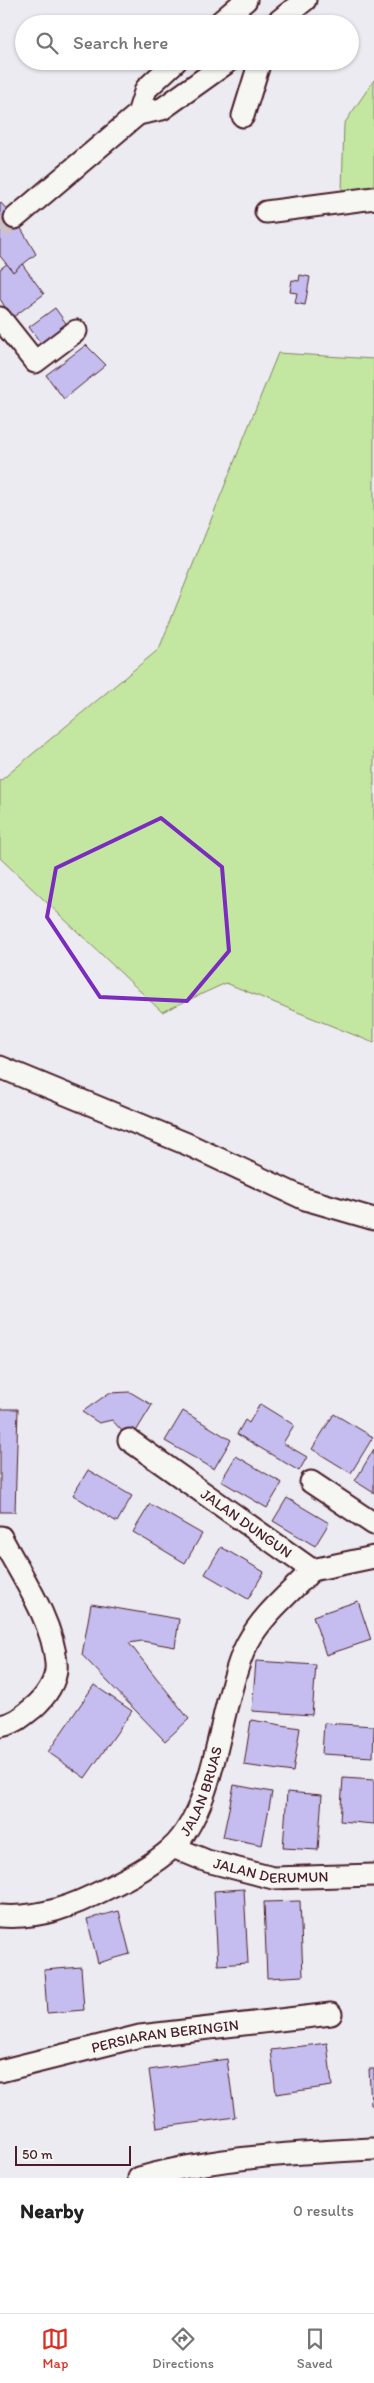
<!DOCTYPE html>
<html lang="en">
<head>
<meta charset="utf-8">
<style>
  :root { --surface:#fff; --page:#f6f6f6; --text:#222; --muted:#767676; --line:#e0e0e0; --accent:#d93025 }
  body { margin:0; font-family:Itim,sans-serif; background:var(--page); color:var(--text) }
  .scale { position:absolute; left:15px; bottom:12px; width:116px; box-sizing:border-box; padding-left:5px; border:2px solid #4a1f2b; border-top:0; font-size:14px; line-height:18px; white-space:nowrap; color:#4a1f2b; -webkit-text-stroke:4px #f6f6f2; paint-order:stroke }
  .list { margin:0; padding:0; list-style:none }
  h2 { display:flex; justify-content:space-between; align-items:center; height:65px; margin:0; padding:0 20px; font-size:21px }
  h2 small { font-size:16px; font-weight:400; color:var(--muted) }
  .icon { flex:none; width:28px; height:28px; fill:none; stroke:currentColor; stroke-width:2; stroke-linecap:round; stroke-linejoin:round }
  .map { position:relative; flex:none; width:374px; height:2178px; overflow:hidden }
  .search { position:absolute; background:var(--surface); box-shadow:0 1px 4px #0004; left:15px; right:15px; top:15px; height:55px; display:flex; align-items:center; gap:12px; box-sizing:border-box; padding:0 18px; border-radius:28px; color:var(--muted); font-size:19px }
  .sheet { height:135px; background:var(--surface) }
  nav { display:flex; justify-content:space-around; align-items:center; box-sizing:border-box; height:70px; border-top:1px solid var(--line); background:var(--surface); font-size:14px; color:var(--muted) }
  nav a { display:grid; justify-items:center; gap:2px }
  nav .on { color:var(--accent) }
  .map>svg:first-child { display:block }
  .green { fill:#c3e7a1; stroke:#868366 }
  .building { fill:#c5bdef; stroke:#4a1f2b }
  .lines { fill:none; stroke-linecap:round; stroke-linejoin:round }
  .minor-tunnel { stroke:#ccc2c9; stroke-width:21; stroke-dasharray:21 11; stroke-linecap:butt }
  .minor-casing { stroke:#4a1f2b; stroke-width:25 }
  .minor { stroke:#f6f6f2; stroke-width:21 }
  .marked { fill:none; stroke:#7b2cbf; stroke-width:4; stroke-linejoin:round }
  .labels { text-anchor:middle; dominant-baseline:central; stroke-width:4; stroke-linejoin:round; paint-order:stroke }
  .street-label { font-size:15px; fill:#4a1f2b; stroke:#f6f6f2 }
</style>
</head>
<body>
<div class="map">
<svg width="374" height="2178" viewBox="0 0 374 2178">
  <rect width="100%" height="100%" fill="#ecebf1"/>
  <filter id="ink" filterUnits="userSpaceOnUse"><feTurbulence type="fractalNoise" baseFrequency=".02" numOctaves="2"/><feDisplacementMap in="SourceGraphic" scale="10" xChannelSelector="R" yChannelSelector="G"/><feConvolveMatrix kernelMatrix="1 2 1 2 8 2 1 2 1" color-interpolation-filters="sRGB"/></filter>
  <g filter="url(#ink)">
    <g class="green">
      <polygon points="374,80 374,190 342,191 344,124"/>
      <polygon points="278,353 374,359 374,1043 226,983 162,1012 0,858 0,781 159,649"/>
    </g>
    <g class="building">
      <polygon points="0,202 15,218 36,254 13,272 0,256"/>
      <polygon points="7,264 13,272 22,264 44,294 12,318 0,299 0,269"/>
      <polygon points="300,275 310,277 305,305 295,303 297,293 290,292 292,280 299,281"/>
      <polygon points="55,308 68,326 42,345 29,327"/>
      <polygon points="86,345 106,365 64,399 46,375"/>
      <polygon points="130,1392 152,1405 135,1433 123,1432 112,1420 99,1423 82,1412 109,1393"/>
      <polygon points="260,1404 294,1425 283,1443 307,1457 299,1471 237,1434 245,1420 249,1423"/>
      <polygon points="0,1409 18,1409 15,1512 0,1512"/>
      <polygon points="183,1411 231,1440 214,1469 165,1441"/>
      <polygon points="334,1414 373,1437 351,1473 312,1449"/>
      <polygon points="374,1449 374,1493 355,1481"/>
      <polygon points="236,1456 282,1483 267,1508 221,1481"/>
      <polygon points="88,1470 132,1496 117,1522 73,1495"/>
      <polygon points="287,1498 329,1523 315,1546 273,1521"/>
      <polygon points="150,1504 202,1534 185,1563 133,1532"/>
      <polygon points="221,1547 264,1572 248,1599 205,1574"/>
      <polygon points="358,1601 371,1640 326,1655 313,1616"/>
      <polygon points="91,1604 179,1619 175,1647 142,1641 129,1643 189,1719 165,1741 82,1655"/>
      <polygon points="256,1661 316,1665 312,1715 252,1711"/>
      <polygon points="94,1685 132,1711 85,1778 48,1752"/>
      <polygon points="251,1720 300,1728 293,1772 244,1765"/>
      <polygon points="324,1723 374,1726 373,1757 322,1754"/>
      <polygon points="343,1778 374,1780 374,1824 340,1821"/>
      <polygon points="234,1785 272,1792 262,1845 223,1837"/>
      <polygon points="287,1792 322,1795 318,1850 283,1848"/>
      <polygon points="244,1889 248,1963 218,1965 214,1891"/>
      <polygon points="300,1901 303,1976 267,1978 264,1902"/>
      <polygon points="119,1911 130,1954 98,1963 87,1919"/>
      <polygon points="81,1967 84,2010 47,2013 44,1970"/>
      <polygon points="327,2043 332,2086 276,2094 271,2050"/>
      <polygon points="227,2059 235,2117 157,2128 149,2070"/>
      <polygon points="369,2069 374,2069 374,2105 371,2105"/>
    </g>
    <g class="lines">
      <polyline class="minor-tunnel" points="0,230 15,218"/>
      <g class="minor-casing">
        <g id="minor">
          <polyline points="218,24 246,0"/>
          <polyline points="275,24 305,0"/>
          <polyline points="176,61 146,89 138,114 162,109 229,61"/>
          <polyline points="243,116 260,61"/>
          <polyline points="266,212 374,198"/>
          <polyline points="15,218 138,114"/>
          <polyline points="0,318 35,362 76,331"/>
          <polyline points="0,1067 187,1144 305,1199 374,1219"/>
          <path id="s1" d="M 129,1440 L 312,1570 L 374,1557"/>
          <polyline points="311,1482 374,1524"/>
          <path d="M 0,1726 C 14,1724 22,1717 33,1708 C 45,1698 58,1680 56,1663 C 53,1620 20,1574 1,1537"/>
          <path id="s2" d="M 173,1847 L 207,1861 L 273,1878 L 374,1875"/>
          <path id="s3" d="M 0,1916 C 40,1919 73,1906 108,1888 C 130,1877 153,1865 172,1848 C 206,1816 216,1748 227,1705 C 233,1684 237,1663 247,1644 C 262,1615 290,1593 312,1570"/>
          <path id="s4" d="M 0,2071 L 140,2036 L 331,2014"/>
          <path d="M 139,2178 C 215,2157 296,2153 374,2149"/>
        </g>
      </g>
      <use href="#minor" class="minor"/>
    </g>
  </g>
  <path class="marked" d="M 161,818 L 222,867 L 229,951 L 187,1001 L 100,997 L 47,917 L 56,868 Z"/>
  <g class="labels">
    <g class="street-label">
      <text stroke="none"><textPath href="#s1" startOffset="144">JALAN DUNGUN</textPath></text>
      <text stroke="none"><textPath href="#s3" startOffset="254">JALAN BRUAS</textPath></text>
      <text stroke="none"><textPath href="#s2" startOffset="102">JALAN DERUMUN</textPath></text>
      <text stroke="none"><textPath href="#s4" startOffset="169">PERSIARAN BERINGIN</textPath></text>
    </g>
  </g>
</svg>
<div class="scale">50 m</div>
<div class="search"><svg class="icon" aria-label="search" viewBox="0 0 24 24"><circle cx="10" cy="10" r="6"/><path d="M15 15l6 6"/></svg>Search here</div>
</div>
<section class="sheet">
<h2>Nearby<small>0 results</small></h2>
<ul class="list">
</ul>
</section>
<nav>
<a class="on"><svg class="icon" aria-label="map" viewBox="0 0 24 24"><path d="M3 6l6-2 6 2 6-2v14l-6 2-6-2-6 2zM9 4v14M15 6v14"/></svg>Map</a>
<a><svg class="icon" aria-label="directions" viewBox="0 0 24 24"><path d="M12 3l9 9-9 9-9-9zM9 14v-3h6M13 9l2 2-2 2"/></svg>Directions</a>
<a><svg class="icon" aria-label="saved" viewBox="0 0 24 24"><path d="M7 4h10v16l-5-4-5 4z"/></svg>Saved</a>
</nav>
</body>
</html>
